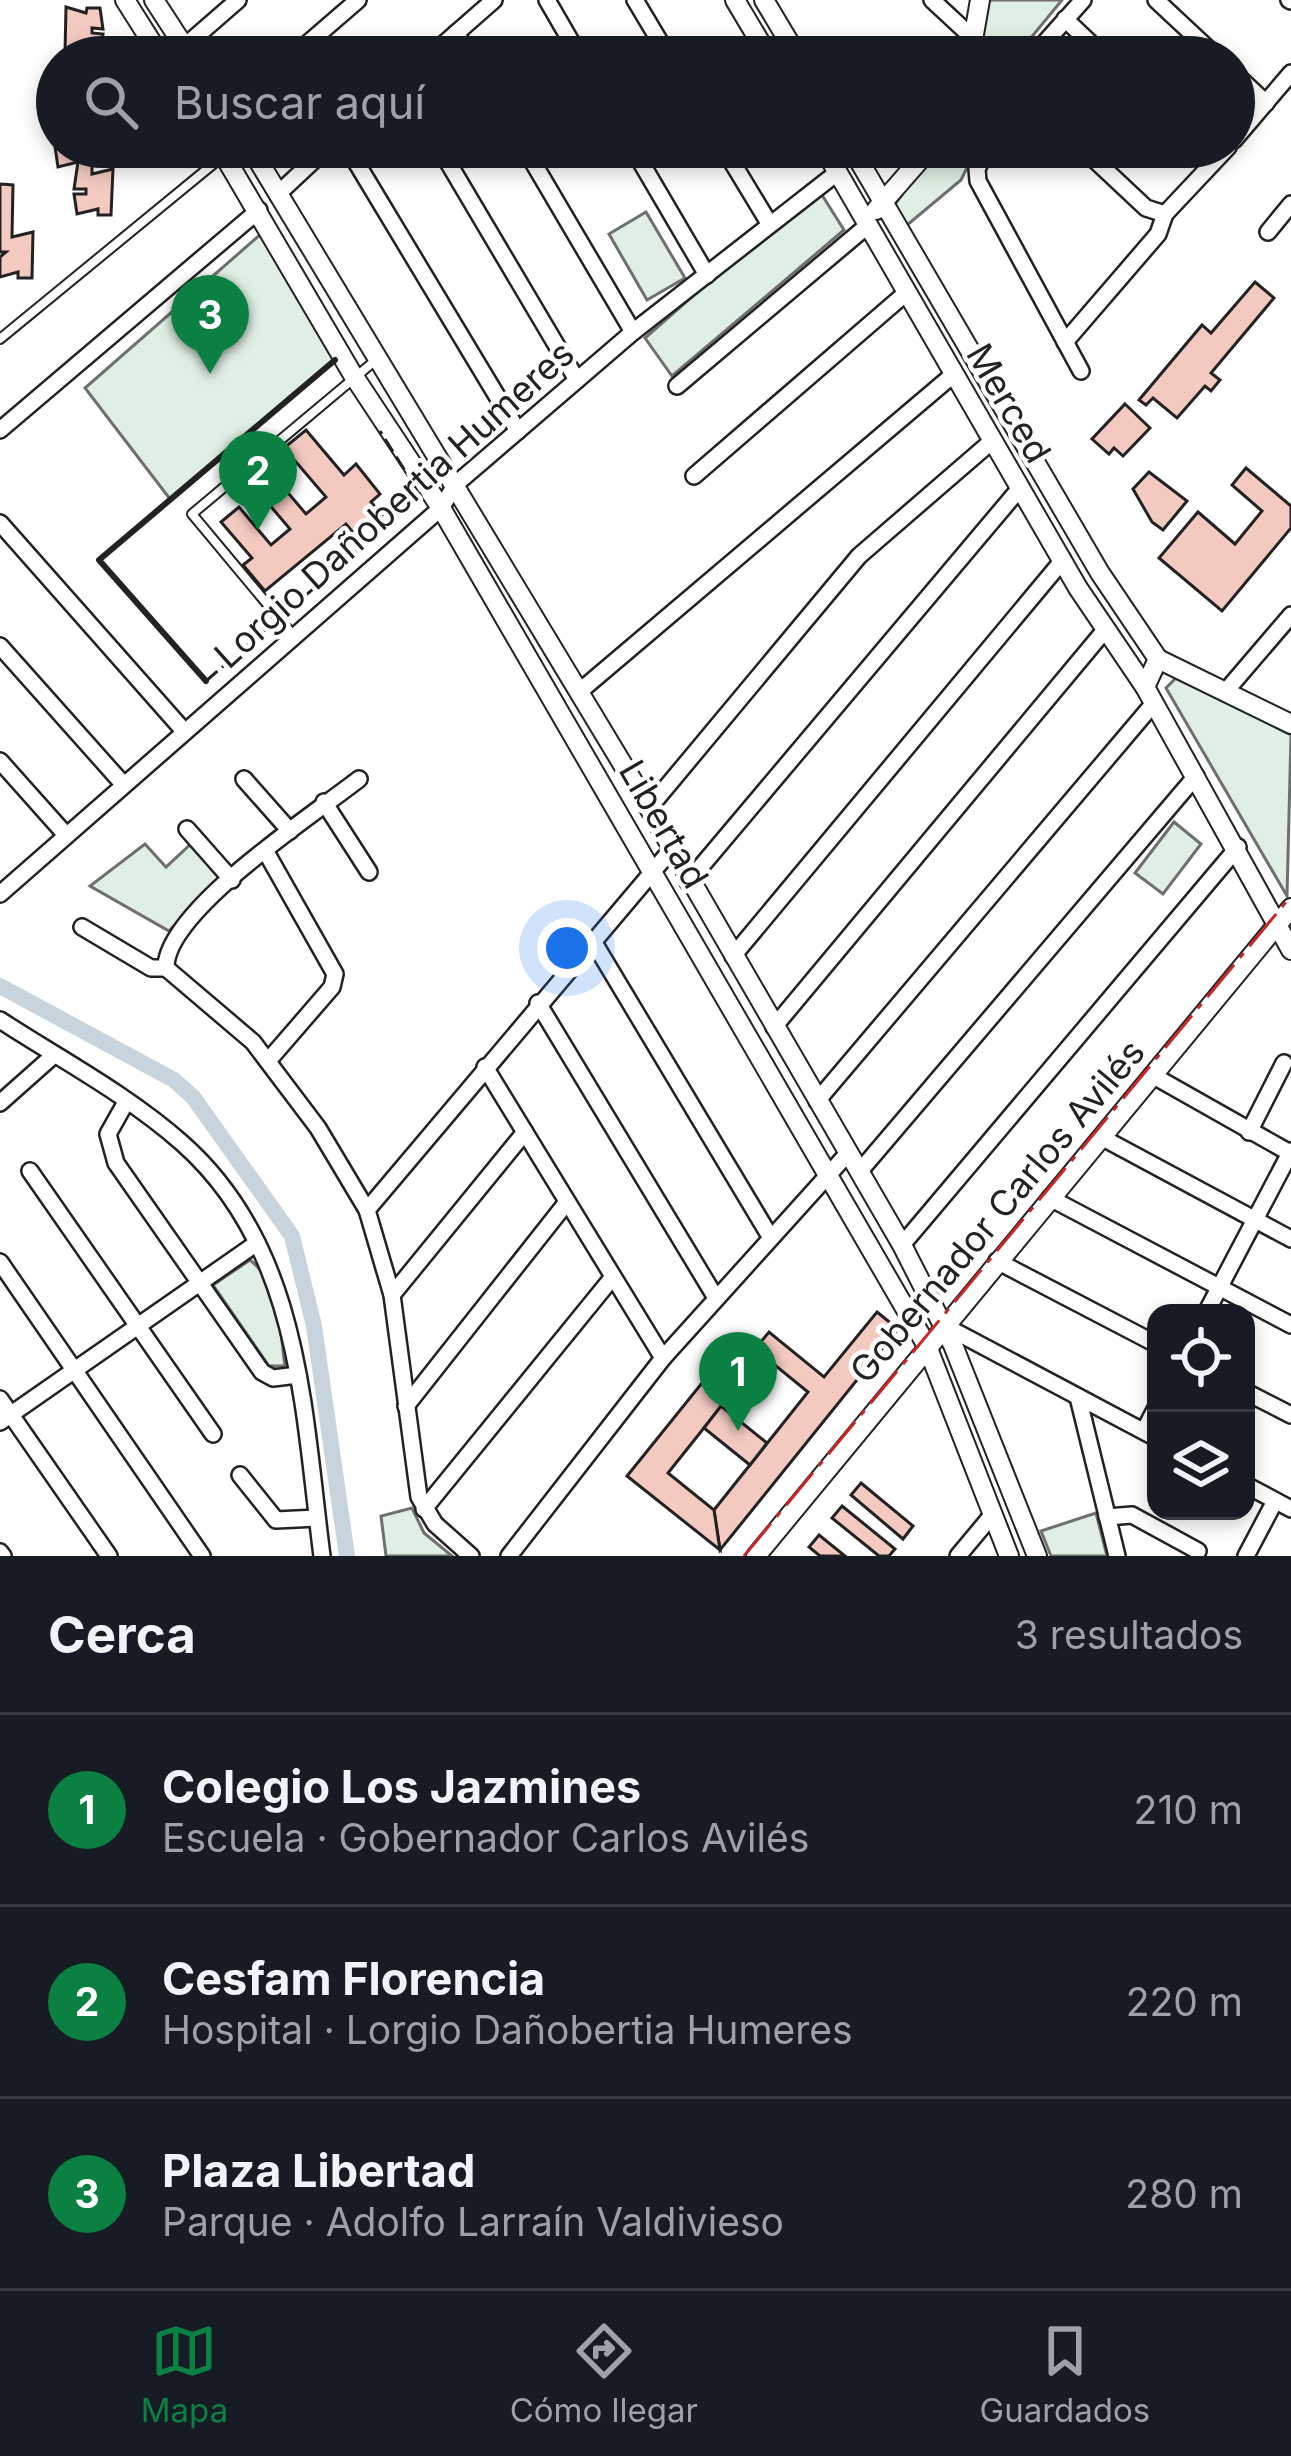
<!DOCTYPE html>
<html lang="es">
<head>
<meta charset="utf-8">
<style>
  :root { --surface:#171b24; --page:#20242c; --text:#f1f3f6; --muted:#9ea1a6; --line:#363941; --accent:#0b8043 }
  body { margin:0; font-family:Inter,sans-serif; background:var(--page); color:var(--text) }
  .controls { position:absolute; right:36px; bottom:36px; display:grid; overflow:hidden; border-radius:24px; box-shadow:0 6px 18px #0003 }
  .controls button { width:108px; height:108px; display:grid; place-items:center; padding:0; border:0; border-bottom:3px solid var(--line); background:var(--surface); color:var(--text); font:60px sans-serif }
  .you { position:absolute; left:567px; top:948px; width:42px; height:42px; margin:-30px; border:9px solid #fff; border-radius:50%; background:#1a73e8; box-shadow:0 0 0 18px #1a73e833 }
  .badge { display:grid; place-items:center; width:78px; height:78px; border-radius:50%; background:var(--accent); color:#fff; font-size:39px; font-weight:700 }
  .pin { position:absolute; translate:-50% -99px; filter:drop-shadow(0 3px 6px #0008) }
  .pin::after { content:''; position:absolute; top:63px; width:42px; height:36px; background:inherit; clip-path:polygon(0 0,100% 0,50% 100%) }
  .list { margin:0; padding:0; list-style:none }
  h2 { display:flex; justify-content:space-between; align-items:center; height:156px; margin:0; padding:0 48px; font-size:51px }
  h2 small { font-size:39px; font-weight:400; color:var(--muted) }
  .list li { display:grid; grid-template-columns:78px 1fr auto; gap:36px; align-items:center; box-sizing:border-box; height:192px; padding:0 48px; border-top:3px solid var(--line) }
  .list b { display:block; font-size:45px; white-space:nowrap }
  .list p { margin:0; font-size:39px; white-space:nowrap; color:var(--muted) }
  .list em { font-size:39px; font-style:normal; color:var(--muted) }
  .icon { flex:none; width:66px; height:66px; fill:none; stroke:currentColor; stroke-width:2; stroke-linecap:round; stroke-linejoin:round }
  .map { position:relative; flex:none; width:1291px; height:1556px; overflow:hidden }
  .search { position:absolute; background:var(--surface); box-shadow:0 6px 18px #0003; left:36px; right:36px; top:36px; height:132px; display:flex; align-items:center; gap:30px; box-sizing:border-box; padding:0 42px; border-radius:66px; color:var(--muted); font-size:45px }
  .sheet { height:732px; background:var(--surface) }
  nav { display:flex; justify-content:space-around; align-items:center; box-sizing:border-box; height:168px; border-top:3px solid var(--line); background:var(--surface); font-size:33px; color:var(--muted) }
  nav a { display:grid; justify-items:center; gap:6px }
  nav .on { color:var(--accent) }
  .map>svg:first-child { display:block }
  .green { fill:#e0efe3; stroke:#6f6f6f; stroke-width:3 }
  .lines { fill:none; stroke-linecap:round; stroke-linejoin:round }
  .canal { stroke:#c7d3dd; stroke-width:16 }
  .building { fill:#f3c9c0; stroke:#222; stroke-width:3 }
  .service-casing { stroke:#222; stroke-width:12 }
  .minor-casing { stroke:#222; stroke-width:20 }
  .tertiary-casing { stroke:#222; stroke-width:22 }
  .service { stroke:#fff; stroke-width:8 }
  .minor { stroke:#fff; stroke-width:15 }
  .tertiary { stroke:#fff; stroke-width:18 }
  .fence { stroke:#222; stroke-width:3; stroke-dasharray:15 6; stroke-linecap:butt }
  .wall { stroke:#222; stroke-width:6 }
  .power { stroke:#c62828; stroke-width:3; stroke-dasharray:42 9 6 9; stroke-linecap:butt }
  .labels { text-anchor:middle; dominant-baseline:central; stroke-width:9; stroke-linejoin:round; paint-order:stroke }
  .street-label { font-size:36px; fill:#222; stroke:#fff }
</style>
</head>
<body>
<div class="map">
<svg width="1291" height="1556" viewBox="0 0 1291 1556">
  <rect width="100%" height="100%" fill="#fff"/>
  <g class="green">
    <polygon points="984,0 1062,0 1015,57 973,57"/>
    <polygon points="936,147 977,147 961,180 906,226 894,206"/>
    <polygon points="817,187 844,230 672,376 645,338"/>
    <polygon points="646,212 685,278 647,300 609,234"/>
    <polygon points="262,233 335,360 170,499 85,388"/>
    <polygon points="1178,676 1291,735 1287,896 1166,688"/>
    <polygon points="1174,822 1201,844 1163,894 1135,873"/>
    <polygon points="193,842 221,876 169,931 90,886 145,844 166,867"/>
    <path d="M 250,1260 C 280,1283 280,1332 285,1366 L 269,1366 L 213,1285 Z"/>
    <polygon points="412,1508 424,1533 452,1556 386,1556 381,1516"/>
    <polygon points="1096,1513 1107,1556 1051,1556 1041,1531"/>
  </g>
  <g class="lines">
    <polyline class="canal" points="0,986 174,1080 193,1097 292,1236 314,1326 347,1556"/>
  </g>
  <g class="building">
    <polygon points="66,7 86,13 87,8 100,8 103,29 92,28 92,33 103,34 99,54 79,48 78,54 65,53"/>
    <polygon points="55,147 92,147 92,174 113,169 111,215 98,215 98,209 77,214 74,194 86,194 86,189 74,189 78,162 58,167"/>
    <polygon points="140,147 174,147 174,160 160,160 160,155 140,160"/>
    <polygon points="0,184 13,185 12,237 33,232 32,278 18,278 18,272 0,277 0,257 6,252 0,252"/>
    <polygon points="1255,282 1274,298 1211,373 1220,380 1211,391 1205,386 1177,418 1153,398 1146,405 1139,400 1202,325 1211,333"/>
    <polygon points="1125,404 1150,428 1123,456 1114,448 1109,454 1092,439"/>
    <polygon points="306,430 344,475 356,464 380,494 371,502 382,515 356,536 346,524 265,591 243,565 252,558 221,522 239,507 271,545 290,529 250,482 267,468 306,514 326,497 284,448"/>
    <polygon points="1246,468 1291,506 1291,528 1222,611 1159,558 1198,512 1235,544 1262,511 1232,485"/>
    <polygon points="1149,472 1187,501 1163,530 1152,522 1133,489"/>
    <polygon points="877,1312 898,1329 720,1550 714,1510 808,1392 755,1349 769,1332 824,1377"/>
    <polygon points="739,1337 762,1355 668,1473 714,1510 720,1550 627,1476"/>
    <polygon points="721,1406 767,1443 750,1465 704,1428"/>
    <polygon points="861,1483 913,1526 903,1539 851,1495"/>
    <polygon points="842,1506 895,1549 889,1556 879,1556 832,1518"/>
    <polygon points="819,1535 845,1556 820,1556 809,1547"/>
  </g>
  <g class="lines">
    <g class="service-casing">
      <g id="service">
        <polyline points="0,339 223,156"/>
        <polyline points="293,635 192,514 377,359"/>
      </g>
    </g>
    <g class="minor-casing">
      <g id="minor">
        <polyline points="547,0 580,57"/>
        <polyline points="635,0 669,57"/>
        <polyline points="932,0 974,39"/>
        <polyline points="1156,0 1217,57"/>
        <polyline points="1289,0 1291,1"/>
        <polyline points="1065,19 1105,57"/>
        <polyline points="456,33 471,57"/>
        <polyline points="184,47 238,0"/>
        <polyline points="292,57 358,0"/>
        <polyline points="429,57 494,0"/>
        <polyline points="1032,57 1083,0"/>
        <polyline points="1234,73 1266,103"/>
        <polyline points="1234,140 1291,73"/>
        <polyline points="347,147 518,431"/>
        <polyline points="439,147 577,380"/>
        <polyline points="524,147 633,332"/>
        <polyline points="632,147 707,275"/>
        <polyline points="723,147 769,223"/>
        <polyline points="988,147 977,169 978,181 1081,371"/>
        <polyline points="1081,147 1146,208 1165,214"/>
        <polyline points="280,192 328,147"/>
        <polyline points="1165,214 1228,147"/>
        <polyline points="1268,232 1291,204"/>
        <polyline points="1065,342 1158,234 1165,214"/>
        <polyline points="677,386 867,226"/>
        <polyline points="0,430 259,210"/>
        <polyline points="694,476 906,293"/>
        <polyline points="0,523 184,731"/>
        <polyline points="0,646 123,784"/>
        <polyline points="1226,691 1291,615"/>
        <polyline points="579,692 954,374"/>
        <polyline points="0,761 66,835"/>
        <polyline points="244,779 290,831"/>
        <path d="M 359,779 C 316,813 165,911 166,968 L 253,1042 L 318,1128 L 367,1210 L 392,1295 L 419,1497 L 435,1524 L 471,1556"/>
        <polyline points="324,802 369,872"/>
        <polyline points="649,808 859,556 992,441"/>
        <polyline points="187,829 232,880"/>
        <polyline points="266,852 335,974 332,987 268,1061"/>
        <polyline points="688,882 1020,488"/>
        <polyline points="0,894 441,508 456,484 633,332 838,172"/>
        <polyline points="82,927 151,968 166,968"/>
        <polyline points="593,941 771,1238"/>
        <polyline points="733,956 1063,560"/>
        <polyline points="538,1003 716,1298"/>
        <path d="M 0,1020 C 60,1059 128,1095 182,1143 C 301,1248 303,1410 322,1556"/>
        <polyline points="774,1027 1105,630"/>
        <polyline points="485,1067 663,1358"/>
        <polyline points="1152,1075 1290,1153"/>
        <polyline points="817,1101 1154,703"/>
        <polyline points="126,1102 108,1134 116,1163 262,1372 273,1378 298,1375"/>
        <polyline points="0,1103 54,1055"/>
        <polyline points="1249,1132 1284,1063"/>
        <polyline points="1101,1137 1291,1239"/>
        <polyline points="30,1171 213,1434"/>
        <polyline points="860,1171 1196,776"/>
        <polyline points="1050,1198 1291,1325"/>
        <polyline points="367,1210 671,850"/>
        <polyline points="902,1245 1238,847"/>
        <polyline points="997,1261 1156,1344"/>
        <polyline points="0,1262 202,1556"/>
        <polyline points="392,1295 525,1132"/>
        <polyline points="1206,1313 1291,1151"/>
        <polyline points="945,1326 1156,1438"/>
        <polyline points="1246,1392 1291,1415"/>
        <polyline points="1078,1397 1117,1556"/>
        <polyline points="0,1399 109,1556"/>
        <polyline points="406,1406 567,1202"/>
        <polyline points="0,1422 257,1243"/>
        <polyline points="1144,1431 1156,1408"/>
        <polyline points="240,1475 276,1520 317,1518"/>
        <polyline points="1246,1485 1291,1509"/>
        <polyline points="424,1509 612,1278"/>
        <polyline points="1107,1517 1132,1515 1198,1551"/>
        <polyline points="0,1552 3,1556"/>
        <polyline points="509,1556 663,1358 849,1152"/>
        <polyline points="958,1556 993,1514"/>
        <polyline points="1246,1556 1275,1501"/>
      </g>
    </g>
    <g class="tertiary-casing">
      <g id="tertiary">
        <polyline points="125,0 161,57"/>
        <polyline points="154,0 191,57"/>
        <polyline points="735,0 769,57"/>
        <polyline points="764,0 798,57"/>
        <polyline points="970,57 980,0"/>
        <polyline points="219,147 353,375 441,508 927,1346 1009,1556"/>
        <polyline points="250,147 649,808 902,1245 953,1345 1037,1556"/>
        <polyline points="823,147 1078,588 1145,687 1291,950"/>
        <polyline points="851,147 1100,573 1158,659 1145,687"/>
        <polyline points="876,210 931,147"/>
        <polyline points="1158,659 1291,724"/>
        <polyline points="756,1556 1291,908"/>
      </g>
    </g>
    <use href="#service" class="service"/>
    <use href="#minor" class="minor"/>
    <use href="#tertiary" class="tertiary"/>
    <polyline class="fence" points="206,681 421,496 380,431"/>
    <polyline class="wall" points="206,681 99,560 335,360"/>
    <polyline class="power" points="744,1556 1291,896"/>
  </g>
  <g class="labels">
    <g class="street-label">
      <text transform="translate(1009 403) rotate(60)">Merced</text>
      <text transform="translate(394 504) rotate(-42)">Lorgio Dañobertia Humeres</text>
      <text transform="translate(664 824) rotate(60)">Libertad</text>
      <text transform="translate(997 1211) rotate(-50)">Gobernador Carlos Avilés</text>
    </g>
  </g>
</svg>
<div class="controls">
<button><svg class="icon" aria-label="locate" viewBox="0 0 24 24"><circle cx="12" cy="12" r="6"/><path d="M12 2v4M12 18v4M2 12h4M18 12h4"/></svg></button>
<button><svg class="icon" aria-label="layers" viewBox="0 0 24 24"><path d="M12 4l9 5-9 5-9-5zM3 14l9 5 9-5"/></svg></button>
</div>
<div class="you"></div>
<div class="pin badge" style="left:738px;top:1431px">1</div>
<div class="pin badge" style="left:258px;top:530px">2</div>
<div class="pin badge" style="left:210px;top:374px">3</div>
<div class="search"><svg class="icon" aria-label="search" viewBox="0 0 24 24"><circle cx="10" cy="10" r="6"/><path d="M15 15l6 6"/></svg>Buscar aquí</div>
</div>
<section class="sheet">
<h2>Cerca<small>3 resultados</small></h2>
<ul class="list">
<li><span class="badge">1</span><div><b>Colegio Los Jazmines</b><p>Escuela · Gobernador Carlos Avilés</p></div><em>210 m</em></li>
<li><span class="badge">2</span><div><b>Cesfam Florencia</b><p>Hospital · Lorgio Dañobertia Humeres</p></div><em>220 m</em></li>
<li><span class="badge">3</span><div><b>Plaza Libertad</b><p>Parque · Adolfo Larraín Valdivieso</p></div><em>280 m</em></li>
</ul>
</section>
<nav>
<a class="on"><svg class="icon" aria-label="map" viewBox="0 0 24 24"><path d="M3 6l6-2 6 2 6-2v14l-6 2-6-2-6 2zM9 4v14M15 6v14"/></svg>Mapa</a>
<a><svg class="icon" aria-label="directions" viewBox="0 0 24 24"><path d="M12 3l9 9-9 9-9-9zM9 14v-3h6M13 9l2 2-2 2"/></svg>Cómo llegar</a>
<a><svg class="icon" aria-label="saved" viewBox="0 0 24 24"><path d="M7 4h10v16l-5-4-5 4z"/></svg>Guardados</a>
</nav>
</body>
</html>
